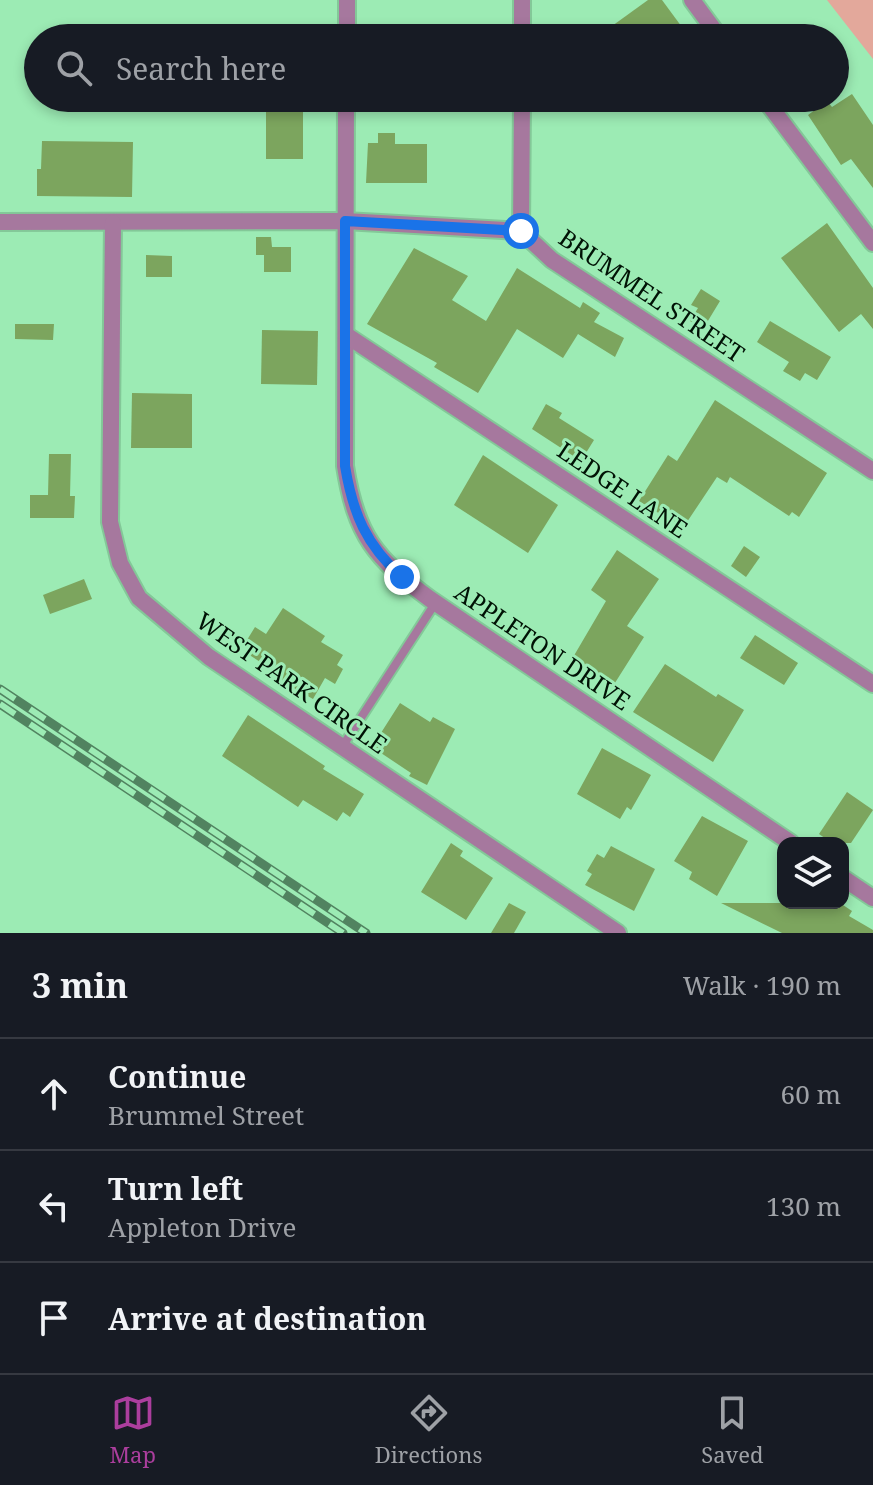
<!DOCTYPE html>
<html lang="en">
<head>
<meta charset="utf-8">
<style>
  :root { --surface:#171b24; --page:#242831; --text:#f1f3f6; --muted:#9ea1a6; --line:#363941; --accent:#ab3e9d }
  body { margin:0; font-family:"Noto Serif",serif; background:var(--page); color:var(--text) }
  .controls { position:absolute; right:24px; bottom:24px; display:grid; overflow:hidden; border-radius:16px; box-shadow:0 4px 12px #0003 }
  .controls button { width:72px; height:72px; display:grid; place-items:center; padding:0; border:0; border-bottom:2px solid var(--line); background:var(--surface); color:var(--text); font:40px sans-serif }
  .stop { position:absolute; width:24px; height:24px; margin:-18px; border:6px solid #1a73e8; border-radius:50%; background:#fff }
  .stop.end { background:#1a73e8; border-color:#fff; box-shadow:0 2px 8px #0008 }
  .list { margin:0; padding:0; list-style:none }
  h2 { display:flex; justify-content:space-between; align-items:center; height:104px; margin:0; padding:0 32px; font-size:34px }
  h2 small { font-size:26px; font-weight:400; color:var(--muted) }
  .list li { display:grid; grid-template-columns:52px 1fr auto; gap:24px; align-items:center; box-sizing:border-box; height:112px; padding:0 32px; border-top:2px solid var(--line) }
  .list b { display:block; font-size:30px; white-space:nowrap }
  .list p { margin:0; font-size:26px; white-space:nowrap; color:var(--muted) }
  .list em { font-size:26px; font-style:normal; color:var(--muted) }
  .icon { flex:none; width:44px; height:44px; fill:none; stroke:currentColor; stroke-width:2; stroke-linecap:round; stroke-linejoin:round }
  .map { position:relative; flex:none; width:873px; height:933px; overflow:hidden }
  .search { position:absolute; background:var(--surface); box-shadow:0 4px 12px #0003; left:24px; right:24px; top:24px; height:88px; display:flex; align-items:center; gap:20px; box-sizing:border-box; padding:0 28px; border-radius:44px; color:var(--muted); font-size:30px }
  .sheet { height:440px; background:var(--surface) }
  nav { display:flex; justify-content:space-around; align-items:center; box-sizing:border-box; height:112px; border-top:2px solid var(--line); background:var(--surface); font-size:22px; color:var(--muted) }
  nav a { display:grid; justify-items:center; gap:4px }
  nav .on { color:var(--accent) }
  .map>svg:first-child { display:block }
  .green { fill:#e3a89b }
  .building { fill:#7ca55e }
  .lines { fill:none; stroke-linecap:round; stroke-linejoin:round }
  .lane-casing { stroke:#83c898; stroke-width:12 }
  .street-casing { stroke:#83c898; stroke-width:20 }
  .lane { stroke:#a6789e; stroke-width:8 }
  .street { stroke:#a6789e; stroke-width:16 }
  .rail-casing { stroke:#518360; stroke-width:9 }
  .rail { stroke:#9cebb4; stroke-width:6; stroke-dasharray:18; stroke-linecap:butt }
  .route { stroke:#1a73e8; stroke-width:10 }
  .labels { text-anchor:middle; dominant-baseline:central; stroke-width:6; stroke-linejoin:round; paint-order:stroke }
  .street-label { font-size:24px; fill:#001205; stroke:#9cebb4 }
</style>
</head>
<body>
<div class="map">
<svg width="873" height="933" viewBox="0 0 873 933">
  <rect width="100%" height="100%" fill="#9cebb4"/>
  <polygon class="green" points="827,0 873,0 873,59"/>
  <g class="building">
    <polygon points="648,0 662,0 690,38 621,38 612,26"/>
    <polygon points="852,94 873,125 873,188 851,159 841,165 808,115 827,101 832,107"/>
    <rect x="266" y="103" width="37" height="56"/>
    <polygon points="378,133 395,133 395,144 427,144 427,183 366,183 368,143 378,143"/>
    <polygon points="42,141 133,142 132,197 37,196 37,169 41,169"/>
    <polygon points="827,223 873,288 873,329 861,314 839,332 781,258"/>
    <polygon points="256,237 271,237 272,247 291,247 291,272 264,272 264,255 256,255"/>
    <polygon points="414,248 468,276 452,300 486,321 517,268 580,308 583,302 600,313 594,322 624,338 615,357 578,334 563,358 517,329 478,393 434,367 437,363 367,324"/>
    <polygon points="146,255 172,256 172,277 146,277"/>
    <polygon points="701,289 720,301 703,329 690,321 698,308 691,305"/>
    <polygon points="770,321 831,357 817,380 805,373 800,381 783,371 789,362 757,342"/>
    <polygon points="15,324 54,324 53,340 15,339"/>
    <polygon points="262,330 318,331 317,385 261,384"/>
    <polygon points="132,393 192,394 192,448 131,448"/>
    <polygon points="715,400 827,473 799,517 792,512 789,516 730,477 727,483 717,477 683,528 639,501 668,455 677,461"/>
    <polygon points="546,404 562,413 559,418 594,440 581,461 532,429"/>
    <polygon points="49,454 71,454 70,496 75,496 74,518 30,518 30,495 48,495"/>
    <polygon points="483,455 558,505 528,553 454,505"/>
    <polygon points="744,546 760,557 746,577 731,566"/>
    <polygon points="617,550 659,579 627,626 644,637 613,686 572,659 606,601 591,590"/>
    <polygon points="84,579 92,599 50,614 43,595"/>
    <polygon points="283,608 325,636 321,642 343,655 337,665 343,669 335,684 325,678 313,699 279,680 282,676 248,654 254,645 247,640 255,627 266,634"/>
    <polygon points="755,635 798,663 784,685 740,658"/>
    <polygon points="665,664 716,697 718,694 744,710 713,762 633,712"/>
    <polygon points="400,703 430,722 433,717 455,729 427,785 409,776 411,773 372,747"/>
    <polygon points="248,715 325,766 323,769 364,794 350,817 343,812 337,821 303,800 298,807 222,756"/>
    <polygon points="602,748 651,775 631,810 627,807 620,819 577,794"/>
    <polygon points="847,792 873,810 851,843 832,843 819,834"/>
    <polygon points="702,816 748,841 717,896 689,879 692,872 674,861"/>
    <polygon points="451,843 463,851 460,856 493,878 466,920 421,892"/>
    <polygon points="611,846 655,869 634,911 585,885 592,874 587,871 597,854 604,858"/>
    <polygon points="509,903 526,912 514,933 491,933"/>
    <polygon points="721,903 840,903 852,911 849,916 873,930 873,933 782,933"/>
  </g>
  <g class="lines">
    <g class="lane-casing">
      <polyline id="lane" points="342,747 436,602"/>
    </g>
    <g class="street-casing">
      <g id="street">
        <polyline points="692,0 720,38"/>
        <polyline points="347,38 347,0"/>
        <polyline points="522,38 522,0"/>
        <path d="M 346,98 L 345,466 C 356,536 375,558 430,599 L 791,843"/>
        <polyline points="764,98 873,243"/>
        <polyline points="0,222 345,221 521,231 552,260 873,471"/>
        <polyline points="113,223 110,522 120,563 139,598 209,657 618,933"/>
        <polyline points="521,231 522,98"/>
        <polyline points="346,335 873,684"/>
        <polyline points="843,878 873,898"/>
      </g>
    </g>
    <use href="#lane" class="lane"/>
    <use href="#street" class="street"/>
    <g class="rail-casing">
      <g id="rail">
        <polyline points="0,689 366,933"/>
        <polyline points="0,704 343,933"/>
      </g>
    </g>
    <use href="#rail" class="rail"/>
  </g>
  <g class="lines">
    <path class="route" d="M 402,577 C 366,545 353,514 345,466 L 345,221 L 521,231"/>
  </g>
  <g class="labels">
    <g class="street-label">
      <text transform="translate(652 295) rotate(34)">BRUMMEL STREET</text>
      <text transform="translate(623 489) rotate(34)">LEDGE LANE</text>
      <text transform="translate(543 646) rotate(34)">APPLETON DRIVE</text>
      <text transform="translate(292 682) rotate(35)">WEST PARK CIRCLE</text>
    </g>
  </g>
</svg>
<div class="controls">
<button><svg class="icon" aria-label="layers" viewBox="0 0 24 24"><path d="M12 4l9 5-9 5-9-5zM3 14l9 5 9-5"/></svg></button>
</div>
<div class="stop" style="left:521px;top:231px"></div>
<div class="stop end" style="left:402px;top:577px"></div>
<div class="search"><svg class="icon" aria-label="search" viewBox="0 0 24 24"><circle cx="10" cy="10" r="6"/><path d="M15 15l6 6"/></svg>Search here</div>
</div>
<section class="sheet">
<h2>3 min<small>Walk · 190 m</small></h2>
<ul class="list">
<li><svg class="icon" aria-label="ahead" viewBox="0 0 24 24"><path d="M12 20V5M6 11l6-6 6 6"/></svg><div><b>Continue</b><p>Brummel Street</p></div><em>60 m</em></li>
<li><svg class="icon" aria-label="left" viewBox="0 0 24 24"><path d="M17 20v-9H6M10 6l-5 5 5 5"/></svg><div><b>Turn left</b><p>Appleton Drive</p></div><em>130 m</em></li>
<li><svg class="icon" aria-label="arrive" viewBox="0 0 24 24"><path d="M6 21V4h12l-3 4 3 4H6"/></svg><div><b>Arrive at destination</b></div></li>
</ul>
</section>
<nav>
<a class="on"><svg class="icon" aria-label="map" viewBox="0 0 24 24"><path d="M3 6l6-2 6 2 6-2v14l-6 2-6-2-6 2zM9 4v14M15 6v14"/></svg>Map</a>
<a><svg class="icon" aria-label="directions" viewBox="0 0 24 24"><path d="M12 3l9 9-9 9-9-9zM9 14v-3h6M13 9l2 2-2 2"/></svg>Directions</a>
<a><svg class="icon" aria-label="saved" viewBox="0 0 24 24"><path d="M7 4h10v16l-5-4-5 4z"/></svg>Saved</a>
</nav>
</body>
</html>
